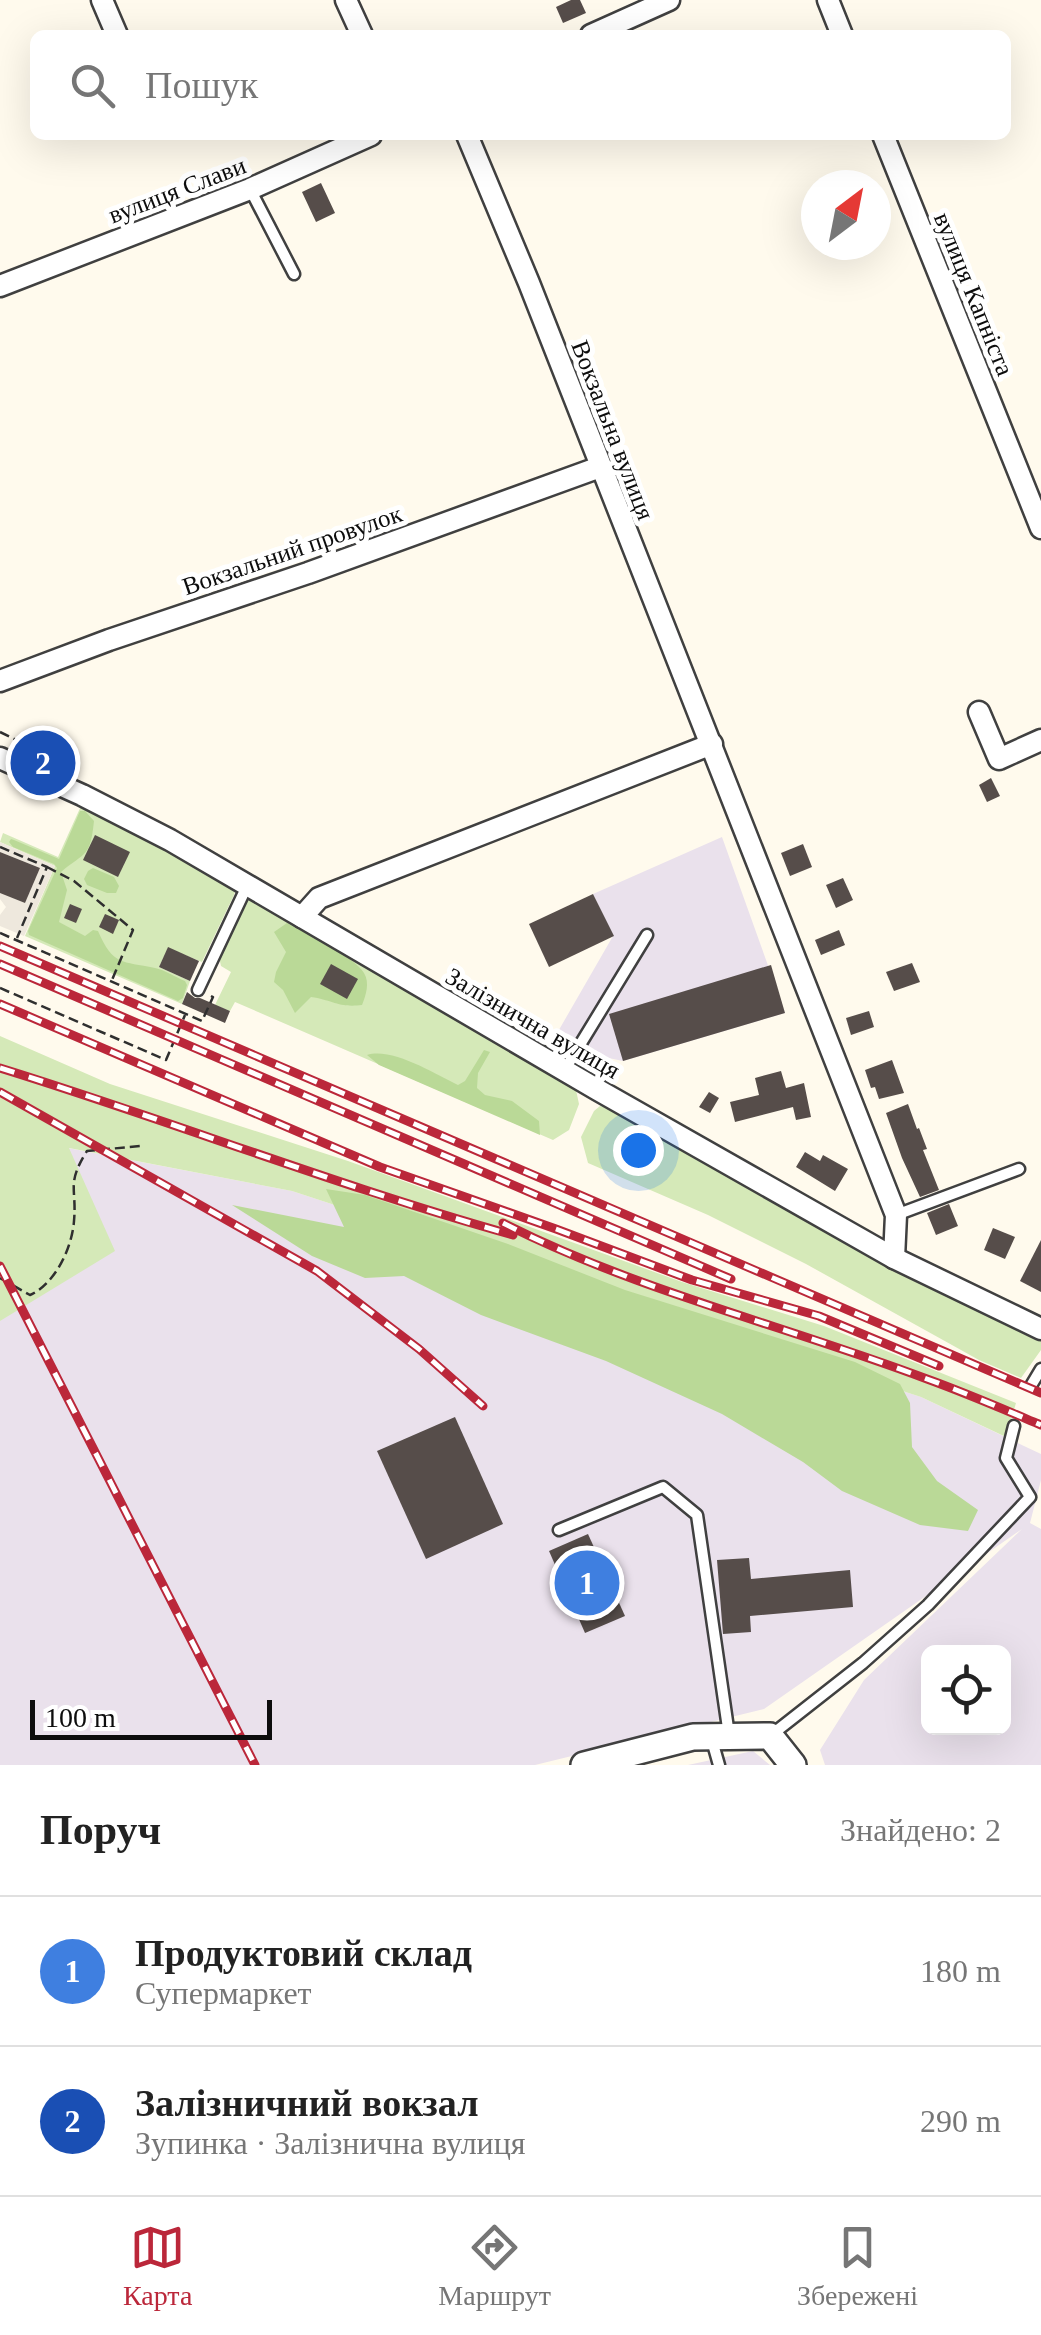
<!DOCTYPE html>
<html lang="uk">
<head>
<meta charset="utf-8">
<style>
  :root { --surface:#fff; --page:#f2f2f2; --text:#222; --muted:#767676; --line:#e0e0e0; --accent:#bb273a }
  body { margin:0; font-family:Georgia,serif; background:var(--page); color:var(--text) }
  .controls { position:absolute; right:30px; bottom:30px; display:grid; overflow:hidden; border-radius:15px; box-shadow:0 10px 40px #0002 }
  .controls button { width:90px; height:90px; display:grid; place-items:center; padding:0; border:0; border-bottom:2px solid var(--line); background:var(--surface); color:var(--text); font:50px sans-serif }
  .compass { position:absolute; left:801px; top:170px; width:90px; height:90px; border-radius:50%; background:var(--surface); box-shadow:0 10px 40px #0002; rotate:32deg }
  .scale { position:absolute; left:30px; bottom:25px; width:242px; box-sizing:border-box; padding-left:10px; border:5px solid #0d0d0d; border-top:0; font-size:28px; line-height:35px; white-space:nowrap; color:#0d0d0d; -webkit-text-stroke:8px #fff; paint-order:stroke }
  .you { position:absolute; left:638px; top:1150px; width:35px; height:35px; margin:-25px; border:8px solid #fff; border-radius:50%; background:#1a73e8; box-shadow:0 0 0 15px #1a73e833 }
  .badge { display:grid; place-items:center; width:65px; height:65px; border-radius:50%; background:var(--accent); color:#fff; font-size:32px; font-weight:700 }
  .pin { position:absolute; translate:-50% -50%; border:5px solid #fff; box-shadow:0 2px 10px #0006 }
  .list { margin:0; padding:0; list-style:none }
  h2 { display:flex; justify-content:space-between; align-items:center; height:130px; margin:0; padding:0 40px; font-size:42px }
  h2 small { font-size:32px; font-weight:400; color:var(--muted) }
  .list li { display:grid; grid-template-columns:65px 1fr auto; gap:30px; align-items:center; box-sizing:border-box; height:150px; padding:0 40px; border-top:2px solid var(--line) }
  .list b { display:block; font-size:38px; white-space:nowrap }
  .list p { margin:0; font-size:32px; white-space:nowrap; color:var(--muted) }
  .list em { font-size:32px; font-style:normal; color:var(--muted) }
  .icon { flex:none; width:55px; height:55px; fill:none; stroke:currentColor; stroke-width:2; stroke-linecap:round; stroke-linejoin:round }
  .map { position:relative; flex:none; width:1041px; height:1765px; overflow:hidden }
  .search { position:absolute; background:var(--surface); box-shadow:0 10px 40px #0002; left:30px; right:30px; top:30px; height:110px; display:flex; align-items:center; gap:25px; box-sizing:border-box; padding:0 35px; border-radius:15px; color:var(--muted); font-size:38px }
  .sheet { height:430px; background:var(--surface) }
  nav { display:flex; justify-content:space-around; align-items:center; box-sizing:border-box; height:140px; border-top:2px solid var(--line); background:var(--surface); font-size:28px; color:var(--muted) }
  nav a { display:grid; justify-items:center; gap:5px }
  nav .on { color:var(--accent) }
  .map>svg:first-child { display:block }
  .industrial { fill:#eae1ec; fill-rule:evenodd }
  .green { fill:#d5e9b8 }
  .forest { fill:#bad997 }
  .plaza { fill:#eee8dd }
  .building { fill:#564d4a }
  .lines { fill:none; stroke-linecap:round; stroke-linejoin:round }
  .service-casing { stroke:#404040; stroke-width:15 }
  .minor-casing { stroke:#404040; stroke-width:25 }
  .tertiary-casing { stroke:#404040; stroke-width:30 }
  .path { stroke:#2f2f2f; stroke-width:2.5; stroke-dasharray:10 5; stroke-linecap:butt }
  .service { stroke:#fff; stroke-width:10 }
  .minor { stroke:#fff; stroke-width:20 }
  .tertiary { stroke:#fff; stroke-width:25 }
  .rail-casing { stroke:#bb273a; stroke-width:9 }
  .rail { stroke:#fff; stroke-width:5; stroke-dasharray:15; stroke-linecap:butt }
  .labels { text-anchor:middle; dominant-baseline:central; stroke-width:10; stroke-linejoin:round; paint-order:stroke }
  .street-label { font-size:25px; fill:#0d0d0d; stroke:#fff }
</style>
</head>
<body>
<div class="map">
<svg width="1041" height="1765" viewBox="0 0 1041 1765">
  <rect width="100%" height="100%" fill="#fffaed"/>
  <g class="industrial">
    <polygon points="722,837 785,1013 623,1061 589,1054 556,1035 613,936 593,894"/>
    <path d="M 0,1102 L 68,1148 L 292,1191 L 921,1397 L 1041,1454 L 1041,1480 L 1030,1523 L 1041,1529 L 1041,1765 L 825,1765 L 820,1750 L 864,1680 L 1022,1529 L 764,1709 L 535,1765 L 0,1765 ZM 928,1652 L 1004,1652 L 1004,1728 L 928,1728 Z"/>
    <polygon points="753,1751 770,1765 688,1765"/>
  </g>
  <g class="green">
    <polygon points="81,806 191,860 236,888 234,895 202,962 168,948 159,967 190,981 182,1004 25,936 55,866 0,842 3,833 58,857"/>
    <polygon points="249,896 576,1090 579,1104 569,1130 553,1140 235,1002 230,1011 215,1005 231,972 221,966 219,957 244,902"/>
    <polygon points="0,1036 110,1084 348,1161 682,1282 824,1326 1016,1403 1006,1437 921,1397 292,1191 69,1148 115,1251 0,1321"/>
    <polygon points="600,1106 607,1107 878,1262 1034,1335 1041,1341 1041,1350 1021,1378 979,1360 806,1264 708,1215 588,1163 581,1137 594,1111"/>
  </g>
  <g class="forest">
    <path d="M 80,811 L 85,811 L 94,821 C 90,858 86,851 61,872 L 67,890 L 59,922 L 85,936 L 93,930 L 98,931 C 113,966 122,961 155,968 C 165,970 175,977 185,981 L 187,985 L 183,998 L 178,1001 L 29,935 L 28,931 L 57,868 L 54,864 L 13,847 L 9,842 L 11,839 L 14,840 L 59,859 Z"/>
    <polygon points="93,868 114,877 119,886 116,893 107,893 87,885 84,879 88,871"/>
    <path d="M 287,923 C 305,933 354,956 364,973 C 370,983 366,995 362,1005 C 338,1008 333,1000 311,997 L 295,1013 L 283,990 L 274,982 L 276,972 L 286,952 L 274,932 Z"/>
    <path d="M 484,1050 L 490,1052 L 478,1073 L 477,1088 L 485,1095 L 512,1101 L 539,1121 L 540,1135 L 379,1065 L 367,1055 C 392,1047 435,1074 458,1085 L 465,1081 Z"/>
    <polygon points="326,1189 365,1195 508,1244 625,1290 855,1362 900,1384 910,1403 912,1447 937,1481 978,1510 968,1531 920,1525 842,1491 803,1462 722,1414 606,1361 481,1315 404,1276 365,1278 312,1256 232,1205 344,1227"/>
  </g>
  <polygon class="plaza" points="0,842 55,866 24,936 0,926 0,915 6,907 0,899 0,886 2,893 25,903 40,868 0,852"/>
  <g class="building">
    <polygon points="571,0 580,0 586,13 563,23 556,7"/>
    <polygon points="321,183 335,213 316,222 302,192"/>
    <polygon points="991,778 1000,796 987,802 979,785"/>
    <polygon points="95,835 130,852 118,877 83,860"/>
    <polygon points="803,844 812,867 790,876 781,853"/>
    <polygon points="0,852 40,868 25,903 0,893"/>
    <polygon points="843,878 853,900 836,908 826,885"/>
    <polygon points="593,894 614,936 549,967 529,924"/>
    <polygon points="70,904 82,909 76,923 64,918"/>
    <polygon points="105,914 119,920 113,934 99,927"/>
    <polygon points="839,930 845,945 821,955 815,940"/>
    <polygon points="168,947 199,961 190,981 159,967"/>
    <polygon points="912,963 920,982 894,991 886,972"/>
    <polygon points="331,964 358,979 347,999 320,984"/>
    <polygon points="771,965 785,1013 623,1061 609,1014"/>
    <polygon points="187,992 195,998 200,998 230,1011 225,1023 182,1004"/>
    <polygon points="869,1011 874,1027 851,1035 846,1018"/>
    <polygon points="892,1060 904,1093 879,1099 875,1087 871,1088 865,1070"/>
    <polygon points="781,1071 786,1088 804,1083 811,1117 796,1120 793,1107 735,1122 730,1102 759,1095 755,1078"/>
    <polygon points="709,1092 719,1098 710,1113 699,1107"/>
    <polygon points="908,1104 917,1129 919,1128 927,1149 923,1150 939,1190 920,1197 902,1158 886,1113"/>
    <polygon points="805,1152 820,1161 823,1155 848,1169 835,1191 796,1167"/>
    <polygon points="949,1204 958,1226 936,1235 927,1213"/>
    <polygon points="993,1228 1015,1237 1005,1259 984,1250"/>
    <polygon points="1041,1240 1041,1292 1020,1281"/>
    <polygon points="455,1417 503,1524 426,1559 377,1451"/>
    <polygon points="588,1534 625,1616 585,1633 549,1551"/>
    <polygon points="749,1558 751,1579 850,1570 853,1607 750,1616 751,1632 723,1634 717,1560"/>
  </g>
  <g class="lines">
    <g class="service-casing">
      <g id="service">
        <polyline points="250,189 294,274"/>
        <polyline points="198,990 247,886"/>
        <polyline points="564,1071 647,935"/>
        <polyline points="896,1215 1019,1169"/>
        <polyline points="1032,1384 1041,1369"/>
        <polyline points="559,1530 663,1487 697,1515 729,1735"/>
        <polyline points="770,1736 863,1663 928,1605 1030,1497 1006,1458 1014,1426"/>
        <polyline points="711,1737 719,1765"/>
      </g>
    </g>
    <g class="minor-casing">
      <g id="minor">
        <polyline points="102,0 117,35"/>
        <polyline points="346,0 362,35"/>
        <polyline points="828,0 842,35"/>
        <polyline points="591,35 669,0"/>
        <polyline points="467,135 529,283 896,1215 894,1258"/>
        <polyline points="883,135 1041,528"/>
        <polyline points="0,286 250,189 371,135"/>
        <polyline points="0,681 109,640 308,573 600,467"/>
        <polyline points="979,712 999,759 1041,740"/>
        <polyline points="0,758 82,795 170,840 598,1090 894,1258 1041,1329"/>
        <polyline points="302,917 319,898 712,744"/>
      </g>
    </g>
    <g class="tertiary-casing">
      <polyline id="tertiary" points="584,1765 693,1737 770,1736 793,1765"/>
    </g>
    <g class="path">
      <polyline points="0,732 31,747"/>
      <polyline points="0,847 47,867 17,938"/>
      <polyline points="47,867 74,881 133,930 112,980"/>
      <polyline points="0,933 202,1021 213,997 211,996"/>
      <polyline points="0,988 166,1060 185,1015"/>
      <path d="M 0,1278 L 30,1295 C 55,1284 72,1248 74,1221 C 77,1188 66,1184 87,1151 L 140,1146"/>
    </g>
    <use href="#service" class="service"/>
    <use href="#minor" class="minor"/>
    <use href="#tertiary" class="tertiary"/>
    <g class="rail-casing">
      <g id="rail">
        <polyline points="0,946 1041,1393"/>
        <polyline points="0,964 731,1279"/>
        <polyline points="0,1004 380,1167 556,1229 692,1280 819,1316 939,1366"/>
        <path d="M 0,1068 C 172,1121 340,1187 513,1235"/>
        <polyline points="0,1092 317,1271 419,1349 483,1406"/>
        <path d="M 503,1223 C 637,1291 787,1326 927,1379 C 966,1393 1003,1409 1041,1425"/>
        <polyline points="0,1266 255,1765"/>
      </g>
    </g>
    <use href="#rail" class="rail"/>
  </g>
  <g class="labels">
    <g class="street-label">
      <text transform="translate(177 190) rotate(-21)">вулиця Слави</text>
      <text transform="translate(974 294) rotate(68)">вулиця Капніста</text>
      <text transform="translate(613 430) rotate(69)">Вокзальна вулиця</text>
      <text transform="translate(292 550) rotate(-19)">Вокзальний провулок</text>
      <text transform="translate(533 1023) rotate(30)">Залізнична вулиця</text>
    </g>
  </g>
</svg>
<div class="controls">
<button><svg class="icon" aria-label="locate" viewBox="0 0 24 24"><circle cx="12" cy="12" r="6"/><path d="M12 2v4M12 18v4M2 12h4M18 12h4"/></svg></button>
</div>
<svg class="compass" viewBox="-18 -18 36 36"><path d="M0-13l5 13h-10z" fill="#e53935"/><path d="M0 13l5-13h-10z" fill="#767676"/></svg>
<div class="scale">100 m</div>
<div class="you"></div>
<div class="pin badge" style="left:587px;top:1583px;background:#3f7fe0">1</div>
<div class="pin badge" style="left:43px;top:763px;background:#1a4fb4">2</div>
<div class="search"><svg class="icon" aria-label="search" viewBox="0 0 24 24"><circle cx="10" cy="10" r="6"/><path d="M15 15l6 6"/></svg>Пошук</div>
</div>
<section class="sheet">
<h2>Поруч<small>Знайдено: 2</small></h2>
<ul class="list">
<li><span class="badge" style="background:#3f7fe0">1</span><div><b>Продуктовий склад</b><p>Супермаркет</p></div><em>180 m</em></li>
<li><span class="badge" style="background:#1a4fb4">2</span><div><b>Залізничний вокзал</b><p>Зупинка · Залізнична вулиця</p></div><em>290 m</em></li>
</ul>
</section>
<nav>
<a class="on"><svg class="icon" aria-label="map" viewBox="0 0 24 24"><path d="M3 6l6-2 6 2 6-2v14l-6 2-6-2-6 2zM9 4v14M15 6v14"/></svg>Карта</a>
<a><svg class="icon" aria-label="directions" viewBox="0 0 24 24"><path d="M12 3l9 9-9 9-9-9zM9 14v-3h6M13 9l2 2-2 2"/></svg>Маршрут</a>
<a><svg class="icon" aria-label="saved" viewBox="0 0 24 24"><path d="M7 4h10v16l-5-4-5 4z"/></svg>Збережені</a>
</nav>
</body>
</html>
